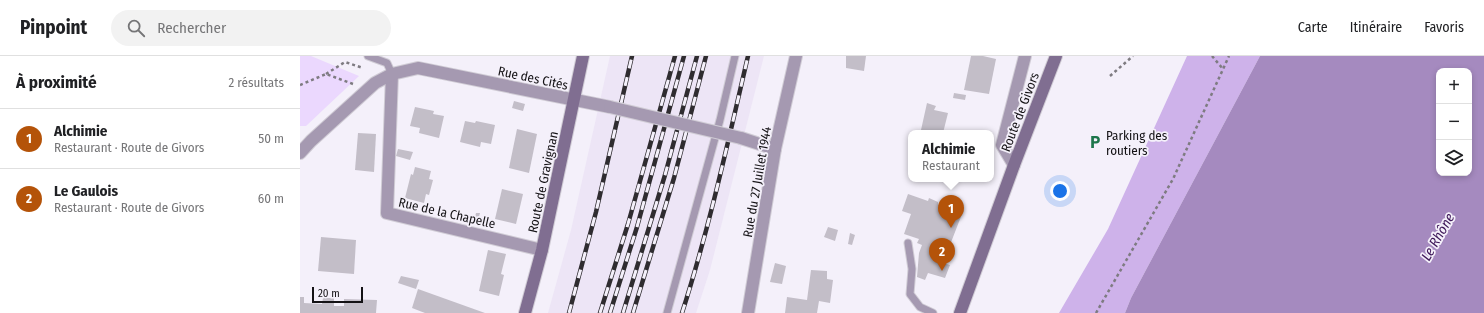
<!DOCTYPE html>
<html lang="fr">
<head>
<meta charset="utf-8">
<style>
  :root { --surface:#fff; --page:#f2f2f2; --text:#202124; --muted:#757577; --line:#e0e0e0; --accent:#b45309 }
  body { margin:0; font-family:"Fira Sans Condensed",sans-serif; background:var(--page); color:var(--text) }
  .controls { position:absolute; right:12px; top:12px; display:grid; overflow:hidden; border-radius:8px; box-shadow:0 2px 6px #0003 }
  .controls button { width:36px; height:36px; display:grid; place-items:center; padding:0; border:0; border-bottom:1px solid var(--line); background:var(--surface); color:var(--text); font:20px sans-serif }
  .scale { position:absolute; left:12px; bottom:10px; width:51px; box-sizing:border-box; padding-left:4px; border:2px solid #141215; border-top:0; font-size:11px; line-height:14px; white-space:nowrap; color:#141215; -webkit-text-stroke:3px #f4f0fa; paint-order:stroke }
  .you { position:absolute; left:760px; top:135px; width:14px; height:14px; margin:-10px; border:3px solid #fff; border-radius:50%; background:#1a73e8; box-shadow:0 0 0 6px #1a73e833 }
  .badge { display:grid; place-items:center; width:26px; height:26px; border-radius:50%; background:var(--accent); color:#fff; font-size:13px; font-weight:700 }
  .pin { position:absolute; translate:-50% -33px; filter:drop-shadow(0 1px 2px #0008) }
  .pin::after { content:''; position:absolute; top:21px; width:14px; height:12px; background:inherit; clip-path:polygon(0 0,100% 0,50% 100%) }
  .popup { position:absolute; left:608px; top:74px; width:86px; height:52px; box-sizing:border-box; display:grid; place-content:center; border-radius:8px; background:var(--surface); filter:drop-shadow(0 1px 3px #0005); font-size:13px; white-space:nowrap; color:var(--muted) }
  .popup b { font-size:15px; color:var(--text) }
  .popup::after { content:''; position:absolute; left:50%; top:100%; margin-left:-8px; border:8px solid transparent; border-top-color:var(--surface) }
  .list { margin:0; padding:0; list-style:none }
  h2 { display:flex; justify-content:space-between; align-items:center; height:52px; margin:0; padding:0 16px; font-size:17px }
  h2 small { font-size:13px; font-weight:400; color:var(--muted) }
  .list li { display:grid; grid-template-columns:26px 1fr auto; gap:12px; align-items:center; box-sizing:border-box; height:60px; padding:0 16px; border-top:1px solid var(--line) }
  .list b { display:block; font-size:15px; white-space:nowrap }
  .list p { margin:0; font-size:13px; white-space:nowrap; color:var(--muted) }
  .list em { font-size:13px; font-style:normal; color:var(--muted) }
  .icon { flex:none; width:22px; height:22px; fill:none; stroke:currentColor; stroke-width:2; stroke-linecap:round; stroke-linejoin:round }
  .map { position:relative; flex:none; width:1184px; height:257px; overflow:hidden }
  header { display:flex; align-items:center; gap:24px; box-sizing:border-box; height:56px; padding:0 20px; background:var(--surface); border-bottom:1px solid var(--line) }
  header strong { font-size:19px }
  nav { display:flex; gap:22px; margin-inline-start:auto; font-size:14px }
  .search { width:280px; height:36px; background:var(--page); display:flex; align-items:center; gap:10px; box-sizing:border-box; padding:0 14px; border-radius:22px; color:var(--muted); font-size:15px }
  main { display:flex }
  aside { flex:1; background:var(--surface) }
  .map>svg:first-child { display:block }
  .built { fill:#ede5f6 }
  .green { fill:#ebd8fe }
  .forest { fill:#ceb2ea }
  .water { fill:#a58abf; fill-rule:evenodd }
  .building { fill:#c3bec8 }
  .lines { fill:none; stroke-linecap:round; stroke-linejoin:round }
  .lane-casing { stroke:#d0ccd5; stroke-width:9 }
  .street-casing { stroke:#d0ccd5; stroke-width:14 }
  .secondary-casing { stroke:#d0ccd5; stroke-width:14 }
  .path { stroke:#7e7b81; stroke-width:2.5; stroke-dasharray:3 3; stroke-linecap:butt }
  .lane { stroke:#a599b1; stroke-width:7 }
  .street { stroke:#a599b1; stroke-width:12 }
  .secondary { stroke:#806e91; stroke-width:12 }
  .rail-casing { stroke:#2f2c30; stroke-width:4.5 }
  .rail { stroke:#f4f0fa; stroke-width:3; stroke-dasharray:9; stroke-linecap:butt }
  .street-bridge-casing { stroke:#d0ccd5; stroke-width:14; stroke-linecap:butt }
  .street-bridge { stroke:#a599b1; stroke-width:12 }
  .labels { text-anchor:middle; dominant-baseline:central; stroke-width:3.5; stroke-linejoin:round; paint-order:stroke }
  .street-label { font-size:13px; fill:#141215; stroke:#f4f0fa }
  .poi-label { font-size:13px; fill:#141215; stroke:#f4f0fa; text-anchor:start }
  .water-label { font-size:14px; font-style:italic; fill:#3d1758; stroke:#f4f0fa }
</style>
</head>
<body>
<header>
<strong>Pinpoint</strong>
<div class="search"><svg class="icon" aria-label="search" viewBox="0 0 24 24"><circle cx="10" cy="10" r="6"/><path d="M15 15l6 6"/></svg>Rechercher</div>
<nav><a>Carte</a><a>Itinéraire</a><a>Favoris</a></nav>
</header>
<main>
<aside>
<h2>À proximité<small>2 résultats</small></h2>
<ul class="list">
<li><span class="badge">1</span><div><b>Alchimie</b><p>Restaurant · Route de Givors</p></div><em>50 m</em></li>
<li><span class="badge">2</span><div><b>Le Gaulois</b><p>Restaurant · Route de Givors</p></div><em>60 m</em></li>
</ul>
</aside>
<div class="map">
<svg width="1184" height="257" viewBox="0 0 1184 257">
  <rect width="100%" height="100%" fill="#f4f0fa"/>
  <polygon class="built" points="310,0 464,0 410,214 396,257 248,257 271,174"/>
  <polygon class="green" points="0,0 11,0 59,20 6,70 0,70"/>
  <polygon class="forest" points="887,0 960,0 831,242 825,257 759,257 808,173"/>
  <path class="water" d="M 960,0 L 1184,0 L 1184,257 L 825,257 L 831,242 ZM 1139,15 L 1169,15 L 1169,117 L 1139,117 Z"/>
  <g class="building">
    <polygon points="546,0 566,0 564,15 546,12"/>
    <polygon points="671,0 683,0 696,3 689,38 664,34"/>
    <polygon points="654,37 666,39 665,44 653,42"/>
    <polygon points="214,45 225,48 223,55 212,52"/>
    <polygon points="627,47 636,50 634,54 648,57 643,77 632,77 621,74"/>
    <polygon points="115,51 134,55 133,58 144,60 139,82 119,77 120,72 110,70"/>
    <polygon points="165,65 175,67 176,65 195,69 191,88 181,86 180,91 160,86"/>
    <polygon points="217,73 237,78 229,117 209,112"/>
    <polygon points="58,77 76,78 74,116 55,114"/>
    <polygon points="98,93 113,96 110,104 96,100"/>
    <polygon points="115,111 131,115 129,123 133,124 129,139 126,138 124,147 105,142 111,118 113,119"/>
    <polygon points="202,133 223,138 216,168 195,163"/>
    <polygon points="608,138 628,145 629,142 638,146 638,149 662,158 643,207 650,209 645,222 628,217 625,224 617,221 619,197 622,189 617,187 619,183 604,178 611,158 602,155"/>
    <polygon points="176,157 180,157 177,168 163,165 165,159 175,161"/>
    <polygon points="528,171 538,174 535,185 524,181"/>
    <polygon points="550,177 555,179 552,189 548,188"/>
    <polygon points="21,181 56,184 54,218 18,215"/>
    <polygon points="188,194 206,198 201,218 204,219 199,240 179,235"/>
    <polygon points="475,207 486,210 482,228 470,226"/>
    <polygon points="511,214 527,215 527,223 533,224 530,247 519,245 517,257 485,257 487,241 507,244"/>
    <polygon points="101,220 119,224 116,233 98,227"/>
    <polygon points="118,233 185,257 125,257 112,252"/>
    <polygon points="0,241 4,241 4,247 22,248 23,242 34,242 34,250 44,250 44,243 77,244 76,257 0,257"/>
  </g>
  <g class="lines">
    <g class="lane-casing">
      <g id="lane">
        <polyline points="68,0 87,7 92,18"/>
        <polyline points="608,187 612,213 610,238 620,251 633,257"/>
        <polyline points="367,257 420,64 435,0"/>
      </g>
    </g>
    <g class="street-casing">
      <g id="street">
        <polyline points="92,18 87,157 242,194"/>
        <polyline points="441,82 475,93"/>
        <polyline points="0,97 11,85 75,27 92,18 118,12 310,51"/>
        <polyline points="714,109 702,89 725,0"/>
        <polyline points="448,257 475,93 496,0"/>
      </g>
    </g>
    <g class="secondary-casing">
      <g id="secondary">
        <polyline points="225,257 242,194 283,0"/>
        <polyline points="660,257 714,109 756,0"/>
      </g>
    </g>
    <g class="path">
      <polyline points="912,0 923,13"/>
      <polyline points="26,18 45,6 63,12"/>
      <polyline points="810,20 833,0"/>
      <polyline points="0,29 26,18 53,28"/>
      <polyline points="796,257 873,123 929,0"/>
    </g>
    <use href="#lane" class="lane"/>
    <use href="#street" class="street"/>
    <use href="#secondary" class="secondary"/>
    <g class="rail-casing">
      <g id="rail">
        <polyline points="269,257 296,156 332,0"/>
        <polyline points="300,257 328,168 375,0"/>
        <polyline points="310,257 337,171 384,0"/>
        <polyline points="323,257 365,119 397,0"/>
        <polyline points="333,257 374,122 406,0"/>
        <path d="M 382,257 C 409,173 428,86 448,0"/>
      </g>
    </g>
    <use href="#rail" class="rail"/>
    <g class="street-bridge-casing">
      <polyline id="street-bridge" points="310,51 441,82"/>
    </g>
    <use href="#street-bridge" class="street-bridge"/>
  </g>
  <defs>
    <g id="parking-bare" transform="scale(1.08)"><path d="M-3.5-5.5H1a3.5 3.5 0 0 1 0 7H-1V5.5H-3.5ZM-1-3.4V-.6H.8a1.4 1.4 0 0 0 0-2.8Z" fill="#1d764b" stroke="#f4f0fa" stroke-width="2.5" paint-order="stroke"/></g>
  </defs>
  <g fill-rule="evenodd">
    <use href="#parking-bare" x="795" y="86"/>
  </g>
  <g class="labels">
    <g class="street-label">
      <text transform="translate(233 22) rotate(12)">Rue des Cités</text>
      <text transform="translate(720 56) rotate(-69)">Route de Givors</text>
      <text transform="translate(243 126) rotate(-78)">Route de Gravignan</text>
      <text transform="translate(457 126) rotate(-80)">Rue du 27 Juillet 1944</text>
      <text transform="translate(147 157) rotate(13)">Rue de la Chapelle</text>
    </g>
    <g class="poi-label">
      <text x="806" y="79">Parking des<tspan x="806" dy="15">routiers</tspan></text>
    </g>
    <g class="water-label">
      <text transform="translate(1138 181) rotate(-60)">Le Rhône</text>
    </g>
  </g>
</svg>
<div class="controls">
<button>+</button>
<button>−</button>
<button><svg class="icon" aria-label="layers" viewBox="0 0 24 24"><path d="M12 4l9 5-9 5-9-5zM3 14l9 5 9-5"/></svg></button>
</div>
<div class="scale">20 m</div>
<div class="you"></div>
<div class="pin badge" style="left:651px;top:172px">1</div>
<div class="popup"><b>Alchimie</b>Restaurant</div>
<div class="pin badge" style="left:642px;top:215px">2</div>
</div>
</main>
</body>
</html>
